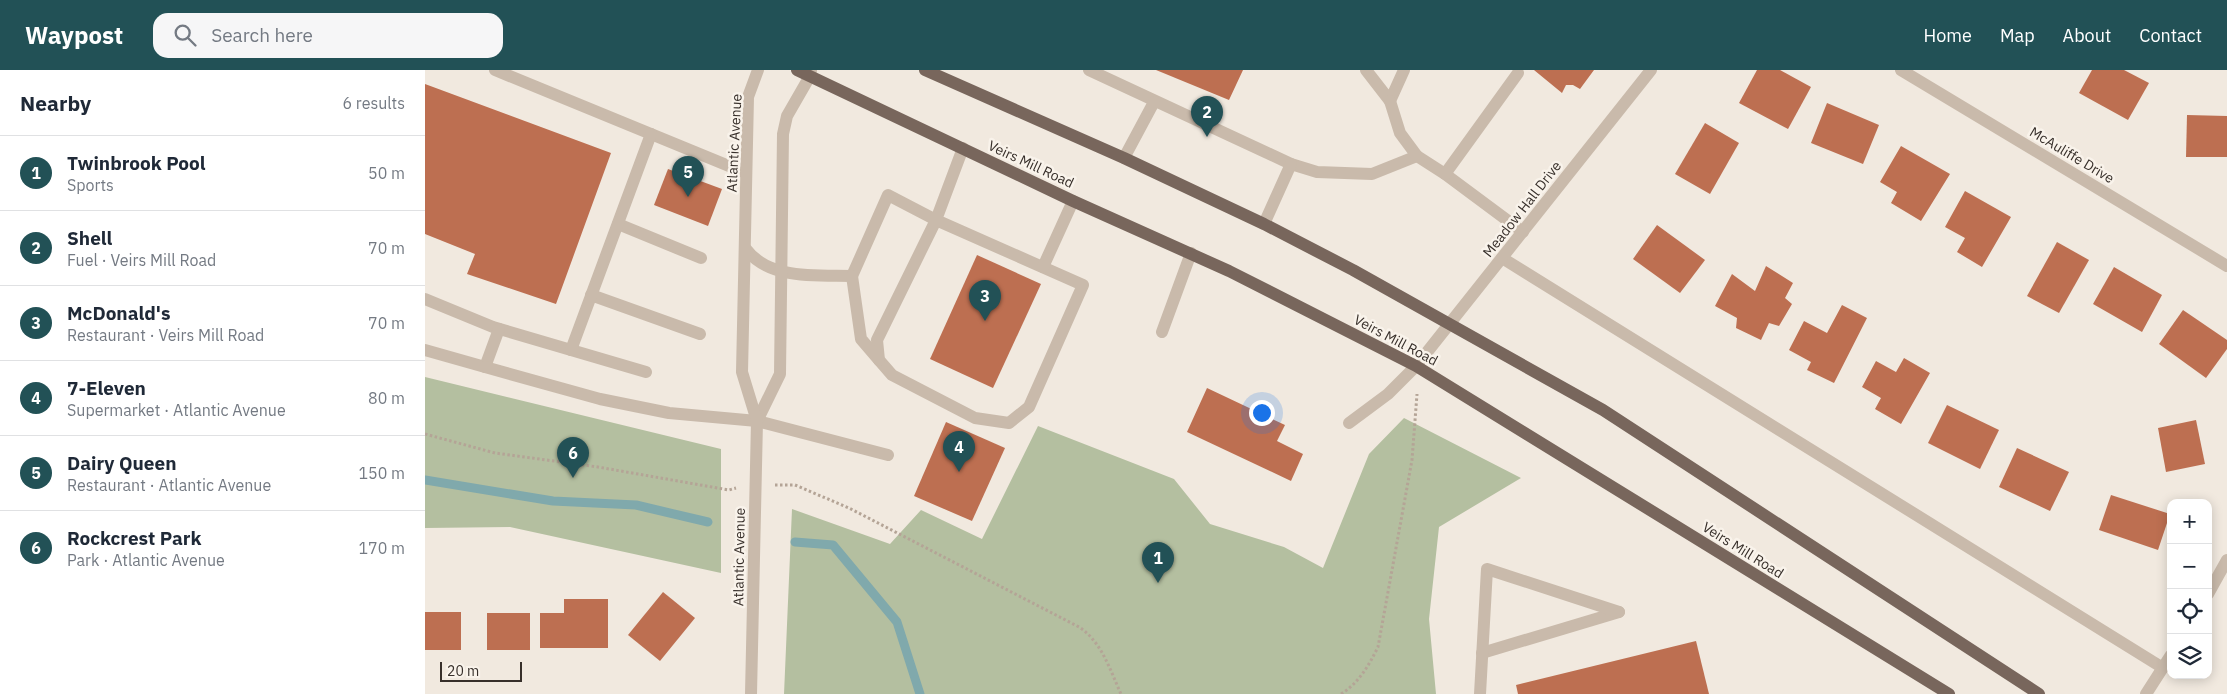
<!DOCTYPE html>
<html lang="en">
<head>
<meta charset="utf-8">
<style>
  :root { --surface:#fff; --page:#f6f6f7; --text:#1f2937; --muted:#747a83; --line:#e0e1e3; --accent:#225156 }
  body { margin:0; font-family:"IBM Plex Sans",sans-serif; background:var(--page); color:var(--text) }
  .controls { position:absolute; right:15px; bottom:15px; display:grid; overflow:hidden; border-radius:10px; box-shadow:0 2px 12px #0003 }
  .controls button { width:45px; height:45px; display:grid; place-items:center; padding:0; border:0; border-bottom:1px solid var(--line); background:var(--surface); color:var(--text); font:25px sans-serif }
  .scale { position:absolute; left:15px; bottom:12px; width:82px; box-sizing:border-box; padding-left:5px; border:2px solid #372f2a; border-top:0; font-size:14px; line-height:18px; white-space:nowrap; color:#372f2a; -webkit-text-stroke:4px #f9f3eb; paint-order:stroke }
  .you { position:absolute; left:836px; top:342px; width:18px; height:18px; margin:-12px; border:4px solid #fff; border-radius:50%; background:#1a73e8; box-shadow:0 0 0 8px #1a73e833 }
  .badge { display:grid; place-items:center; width:32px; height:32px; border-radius:50%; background:var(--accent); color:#fff; font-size:16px; font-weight:700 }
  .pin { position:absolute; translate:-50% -41px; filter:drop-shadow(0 1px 2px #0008) }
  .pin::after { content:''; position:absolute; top:26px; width:18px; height:15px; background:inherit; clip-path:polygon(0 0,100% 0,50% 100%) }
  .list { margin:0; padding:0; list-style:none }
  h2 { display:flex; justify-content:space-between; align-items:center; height:65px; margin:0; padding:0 20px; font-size:21px }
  h2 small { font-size:16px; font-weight:400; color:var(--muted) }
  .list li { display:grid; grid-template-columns:32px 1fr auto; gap:15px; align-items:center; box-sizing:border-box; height:75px; padding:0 20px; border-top:1px solid var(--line) }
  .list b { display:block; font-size:19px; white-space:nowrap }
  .list p { margin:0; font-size:16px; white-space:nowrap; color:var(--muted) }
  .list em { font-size:16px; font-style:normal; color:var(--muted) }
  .icon { flex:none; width:28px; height:28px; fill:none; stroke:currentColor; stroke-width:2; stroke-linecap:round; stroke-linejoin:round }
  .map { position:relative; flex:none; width:1802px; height:624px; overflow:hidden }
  header { display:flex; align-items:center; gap:30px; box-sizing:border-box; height:70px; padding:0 25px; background:var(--accent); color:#fff }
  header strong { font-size:24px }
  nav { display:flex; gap:28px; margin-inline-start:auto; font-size:18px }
  .search { width:350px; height:45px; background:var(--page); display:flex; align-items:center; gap:12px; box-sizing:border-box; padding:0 18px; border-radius:15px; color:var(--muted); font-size:19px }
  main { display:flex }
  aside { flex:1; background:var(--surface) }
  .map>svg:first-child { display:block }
  .green { fill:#b4bfa0 }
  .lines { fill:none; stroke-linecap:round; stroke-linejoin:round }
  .stream { stroke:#80a9ac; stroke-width:9 }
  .building { fill:#bd6f51 }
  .path { stroke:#b4a496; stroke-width:3; stroke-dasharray:2.5 2.5; stroke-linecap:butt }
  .minor { stroke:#c9baab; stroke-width:12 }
  .major { stroke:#78665c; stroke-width:12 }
  .labels { text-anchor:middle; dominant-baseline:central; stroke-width:5; stroke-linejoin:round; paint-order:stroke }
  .street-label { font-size:14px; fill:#372f2a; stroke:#f9f3eb }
</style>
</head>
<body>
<header>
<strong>Waypost</strong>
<div class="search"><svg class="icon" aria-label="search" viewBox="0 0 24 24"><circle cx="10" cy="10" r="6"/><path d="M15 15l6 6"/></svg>Search here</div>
<nav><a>Home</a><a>Map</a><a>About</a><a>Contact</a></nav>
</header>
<main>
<aside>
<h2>Nearby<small>6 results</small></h2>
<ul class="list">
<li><span class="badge">1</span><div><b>Twinbrook Pool</b><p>Sports</p></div><em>50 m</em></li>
<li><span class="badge">2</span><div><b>Shell</b><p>Fuel · Veirs Mill Road</p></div><em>70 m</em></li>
<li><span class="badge">3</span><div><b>McDonald's</b><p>Restaurant · Veirs Mill Road</p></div><em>70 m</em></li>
<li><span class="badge">4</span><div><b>7-Eleven</b><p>Supermarket · Atlantic Avenue</p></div><em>80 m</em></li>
<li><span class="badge">5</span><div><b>Dairy Queen</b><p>Restaurant · Atlantic Avenue</p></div><em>150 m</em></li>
<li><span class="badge">6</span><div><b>Rockcrest Park</b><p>Park · Atlantic Avenue</p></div><em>170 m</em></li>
</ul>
</aside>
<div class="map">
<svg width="1802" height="624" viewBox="0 0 1802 624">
  <rect width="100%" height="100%" fill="#f1e9df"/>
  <g class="green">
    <polygon points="0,307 296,379 296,503 85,457 0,458"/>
    <polygon points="979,348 1096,408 1014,457 1004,549 1011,624 359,624 367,439 465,474 496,440 557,469 613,356 749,409 785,454 859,477 898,498 944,384"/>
  </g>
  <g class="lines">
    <g class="stream">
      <polyline points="0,410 128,431 211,435 283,452"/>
      <polyline points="370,472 408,475 472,552 495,624"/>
    </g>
  </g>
  <g class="building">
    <polygon points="731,0 818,0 804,30"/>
    <polygon points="1109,0 1169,0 1155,19 1148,15 1141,15 1137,23"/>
    <polygon points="1332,0 1355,0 1386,17 1363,59 1314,33"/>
    <polygon points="1667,0 1699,0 1724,13 1703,50 1654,23"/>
    <polygon points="0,14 186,83 131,234 42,204 50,184 0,164"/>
    <polygon points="1402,33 1454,55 1438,94 1386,73"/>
    <polygon points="1762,45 1802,46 1802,87 1761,87"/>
    <polygon points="1280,53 1314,73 1285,124 1250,104"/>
    <polygon points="1476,76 1525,104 1496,151 1466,133 1472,122 1455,112"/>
    <polygon points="243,99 297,119 283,156 229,135"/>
    <polygon points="1540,121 1586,147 1557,197 1532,182 1540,168 1520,157"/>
    <polygon points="1232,155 1280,190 1255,223 1208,189"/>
    <polygon points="1632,172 1664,190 1634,243 1602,226"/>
    <polygon points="552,185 616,214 568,318 505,289"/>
    <polygon points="1341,196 1368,213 1360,228 1367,234 1354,256 1344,253 1336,270 1311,258 1312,248 1290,236 1307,204 1330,221"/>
    <polygon points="1689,197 1737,225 1717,262 1668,234"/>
    <polygon points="1417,235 1442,248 1409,313 1382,300 1386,292 1364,280 1379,251 1402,263"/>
    <polygon points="1758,240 1802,270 1802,279 1781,308 1734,274"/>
    <polygon points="1479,288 1505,303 1476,354 1450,339 1456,328 1437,317 1451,291 1471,302"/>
    <polygon points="782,318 860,355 852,371 878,384 866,411 762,362"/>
    <polygon points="1522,335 1574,360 1555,399 1503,373"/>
    <polygon points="1771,350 1780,394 1741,402 1733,358"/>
    <polygon points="521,352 580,378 547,451 489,426"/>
    <polygon points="1592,378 1644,402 1625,441 1574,417"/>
    <polygon points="1686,425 1745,444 1733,480 1674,460"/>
    <polygon points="238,522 270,548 235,591 203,565"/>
    <polygon points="139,529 183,529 183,578 115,578 115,543 139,543"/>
    <rect x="0" y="542" width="36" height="38"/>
    <rect x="62" y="543" width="43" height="37"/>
    <polygon points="1271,571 1284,624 1093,624 1091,615"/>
  </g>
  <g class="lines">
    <g class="path">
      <polyline points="0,364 70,383 173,397 304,420 311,418"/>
      <path d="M 350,415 L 370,415 L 424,438 L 654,557 C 677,572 685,600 696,624"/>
      <path d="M 916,624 C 934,613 944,595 953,577 L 987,390 L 992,324"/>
    </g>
    <g class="minor">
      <polyline points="70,0 321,103"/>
      <polyline points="664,0 866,94 892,102 947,104 992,86"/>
      <polyline points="941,0 965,31 979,0"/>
      <polyline points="1476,0 1802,196"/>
      <polyline points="965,31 975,63 992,86 1020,104 1098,162"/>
      <polyline points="699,88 729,32"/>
      <polyline points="1020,104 1093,3"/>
      <polyline points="193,154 276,188"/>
      <polyline points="839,154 866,94"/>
      <path d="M 321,179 C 344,210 392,205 427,206 L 463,125 L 511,150 L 658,215 L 604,337 L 584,353 L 550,348 L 467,305 L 454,290 L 452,270 L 511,150 L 538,78"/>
      <polyline points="1077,188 1738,598"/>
      <polyline points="618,197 648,131"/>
      <polyline points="427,206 436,269 454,290"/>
      <polyline points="166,225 275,264"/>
      <polyline points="0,229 68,257 221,302"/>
      <polyline points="737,262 766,183"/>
      <polyline points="0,280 60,297 74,259"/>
      <polyline points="146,280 226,64"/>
      <polyline points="60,297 175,329 244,343 332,351 463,385"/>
      <polyline points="332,351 355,304 358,64 362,46 385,6 386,0"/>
      <polyline points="924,353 963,324 991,296 1226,0"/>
      <polyline points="1783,524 1802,490"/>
      <polyline points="1057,583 1194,542"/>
      <polyline points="326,624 332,351 317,302 323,27 333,0"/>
      <polyline points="1055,624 1062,499 1194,542"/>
      <polyline points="1721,624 1746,585"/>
    </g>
    <g class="major">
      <polyline points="372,0 648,131 804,201 991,296 1524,624"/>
      <polyline points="500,0 699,88 839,154 928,200 1178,340 1614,624"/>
    </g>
  </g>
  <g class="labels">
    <g class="street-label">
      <text transform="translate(309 73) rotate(-87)">Atlantic Avenue</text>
      <text transform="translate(1647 85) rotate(31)">McAuliffe Drive</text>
      <text transform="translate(606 94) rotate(25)">Veirs Mill Road</text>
      <text transform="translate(1097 139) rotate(-52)">Meadow Hall Drive</text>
      <text transform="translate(971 270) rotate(28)">Veirs Mill Road</text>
      <text transform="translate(1318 480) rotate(32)">Veirs Mill Road</text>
      <text transform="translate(314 487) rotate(-89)">Atlantic Avenue</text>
    </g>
  </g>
</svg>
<div class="controls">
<button>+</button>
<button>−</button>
<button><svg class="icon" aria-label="locate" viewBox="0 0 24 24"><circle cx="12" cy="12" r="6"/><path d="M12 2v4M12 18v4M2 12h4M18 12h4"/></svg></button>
<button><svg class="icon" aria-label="layers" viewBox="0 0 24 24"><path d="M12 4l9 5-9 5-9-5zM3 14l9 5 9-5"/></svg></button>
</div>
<div class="scale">20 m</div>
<div class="you"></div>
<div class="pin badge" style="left:733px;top:513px">1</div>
<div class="pin badge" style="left:782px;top:67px">2</div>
<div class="pin badge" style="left:560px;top:251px">3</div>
<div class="pin badge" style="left:534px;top:402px">4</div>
<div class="pin badge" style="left:263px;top:127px">5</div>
<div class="pin badge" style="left:148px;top:408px">6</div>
</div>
</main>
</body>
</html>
